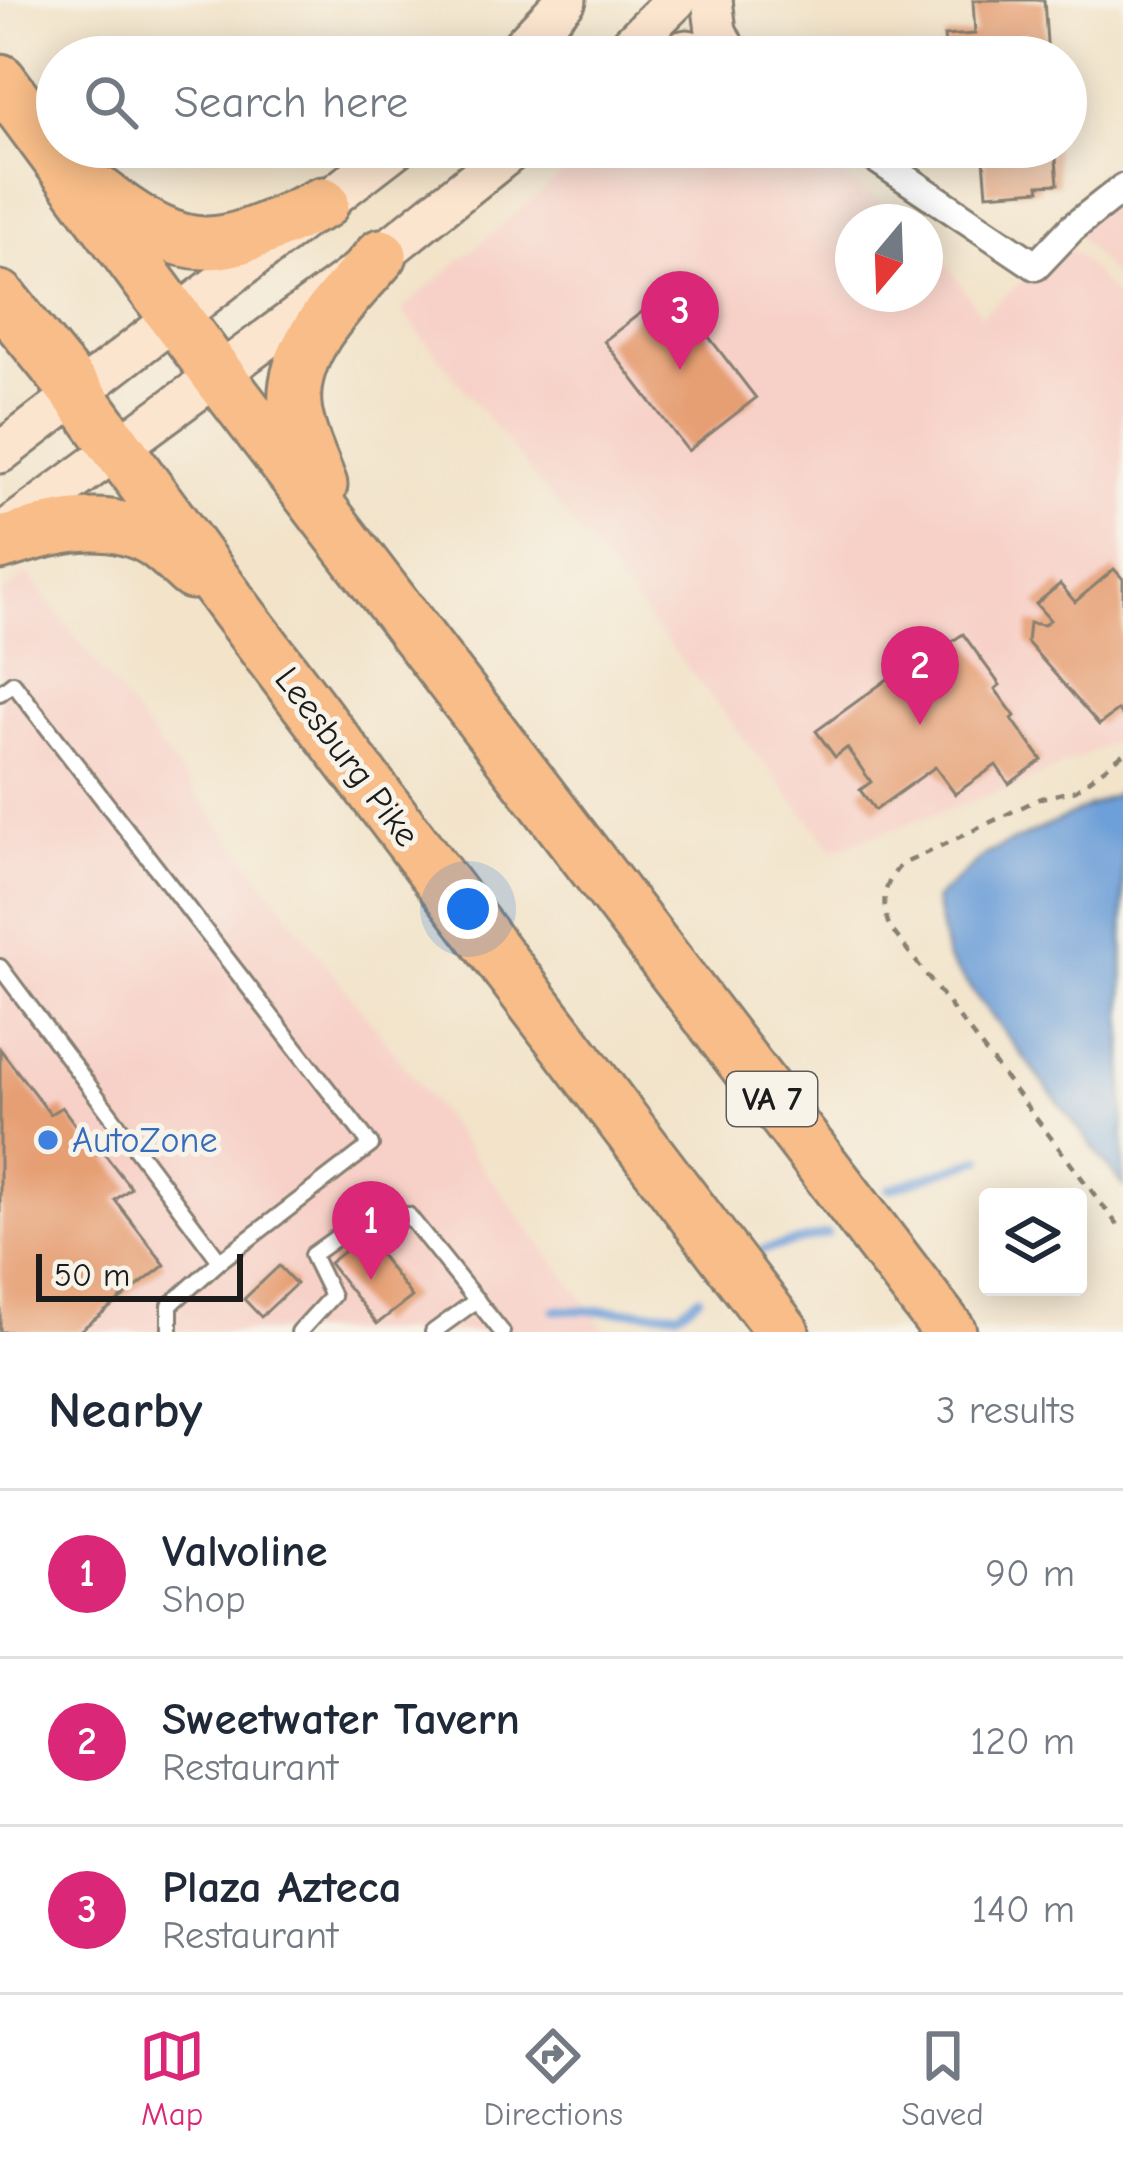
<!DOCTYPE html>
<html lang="en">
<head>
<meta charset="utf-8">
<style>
  :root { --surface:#fff; --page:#f6f6f7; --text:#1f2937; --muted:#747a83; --line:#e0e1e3; --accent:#db2777 }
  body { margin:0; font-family:"Comic Neue",sans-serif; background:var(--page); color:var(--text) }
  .controls { position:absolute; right:36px; bottom:36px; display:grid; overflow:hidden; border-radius:12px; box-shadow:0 6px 30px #0003 }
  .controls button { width:108px; height:108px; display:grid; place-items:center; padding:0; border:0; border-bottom:3px solid var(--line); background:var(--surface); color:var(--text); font:60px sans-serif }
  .compass { position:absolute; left:835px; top:204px; width:108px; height:108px; border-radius:50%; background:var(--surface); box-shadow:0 6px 30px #0003; rotate:199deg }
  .scale { position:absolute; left:36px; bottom:30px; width:207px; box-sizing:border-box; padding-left:12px; border:6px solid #1c1c1c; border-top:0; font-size:33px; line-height:42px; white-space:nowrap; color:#1c1c1c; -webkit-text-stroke:9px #f7f3e8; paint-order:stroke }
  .you { position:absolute; left:468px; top:909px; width:42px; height:42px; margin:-30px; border:9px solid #fff; border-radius:50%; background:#1a73e8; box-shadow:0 0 0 18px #1a73e833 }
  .badge { display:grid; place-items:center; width:78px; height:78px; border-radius:50%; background:var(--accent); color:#fff; font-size:39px; font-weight:700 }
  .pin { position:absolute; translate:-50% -99px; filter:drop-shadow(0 3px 6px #0008) }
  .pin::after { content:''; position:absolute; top:63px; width:42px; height:36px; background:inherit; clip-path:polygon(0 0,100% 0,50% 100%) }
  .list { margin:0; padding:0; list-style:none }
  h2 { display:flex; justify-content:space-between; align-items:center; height:156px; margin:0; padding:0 48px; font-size:51px }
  h2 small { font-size:39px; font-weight:400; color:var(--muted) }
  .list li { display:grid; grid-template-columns:78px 1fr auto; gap:36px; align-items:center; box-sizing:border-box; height:168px; padding:0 48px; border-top:3px solid var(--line) }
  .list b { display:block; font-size:45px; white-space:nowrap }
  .list p { margin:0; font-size:39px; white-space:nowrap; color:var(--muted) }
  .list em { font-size:39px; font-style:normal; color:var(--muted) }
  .icon { flex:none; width:66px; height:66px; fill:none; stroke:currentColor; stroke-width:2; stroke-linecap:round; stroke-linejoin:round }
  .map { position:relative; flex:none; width:1123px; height:1332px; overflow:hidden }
  .search { position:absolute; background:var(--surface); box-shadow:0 6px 30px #0003; left:36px; right:36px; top:36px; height:132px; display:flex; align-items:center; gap:30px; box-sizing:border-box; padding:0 42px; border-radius:66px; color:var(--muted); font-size:45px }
  .sheet { height:660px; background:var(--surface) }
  nav { display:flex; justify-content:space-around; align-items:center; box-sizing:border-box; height:168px; border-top:3px solid var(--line); background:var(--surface); font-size:33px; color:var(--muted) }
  nav a { display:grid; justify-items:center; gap:6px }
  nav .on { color:var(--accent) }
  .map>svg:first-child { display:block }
  .built { fill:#f7d1c8 }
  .water { fill:#6d9fd8; stroke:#445e7a; stroke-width:3 }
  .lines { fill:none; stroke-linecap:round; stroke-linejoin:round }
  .stream { stroke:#6d9fd8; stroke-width:9 }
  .building { fill:#e69f73 }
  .lane-casing { stroke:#878072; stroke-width:20 }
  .street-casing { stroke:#878072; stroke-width:33 }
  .secondary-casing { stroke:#878072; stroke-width:45 }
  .highway-casing { stroke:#878072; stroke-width:57 }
  .path { stroke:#878072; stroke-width:4.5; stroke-dasharray:9 9; stroke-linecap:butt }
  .lane { stroke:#fff; stroke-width:14 }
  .street { stroke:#fff; stroke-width:27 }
  .secondary { stroke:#fce5cf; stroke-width:39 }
  .highway { stroke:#f8bd88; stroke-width:51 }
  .shop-dot { fill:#3f7fe0; stroke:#f7f3e8; stroke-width:4.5 }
  .labels { text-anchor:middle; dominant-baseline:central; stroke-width:10; stroke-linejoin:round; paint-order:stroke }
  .shield { fill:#f7f3e8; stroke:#5e5c59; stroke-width:3 }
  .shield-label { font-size:33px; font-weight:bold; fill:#1c1c1c }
  .street-label { font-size:36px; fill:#1c1c1c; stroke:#f7f3e8 }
  .shop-label { font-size:36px; fill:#366cbe; stroke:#f7f3e8; text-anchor:start }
</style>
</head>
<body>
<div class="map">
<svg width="1123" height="1332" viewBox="0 0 1123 1332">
  <rect width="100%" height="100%" fill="#f7f3e8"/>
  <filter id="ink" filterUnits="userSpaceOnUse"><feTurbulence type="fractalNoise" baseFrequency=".00833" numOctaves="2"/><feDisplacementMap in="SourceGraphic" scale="24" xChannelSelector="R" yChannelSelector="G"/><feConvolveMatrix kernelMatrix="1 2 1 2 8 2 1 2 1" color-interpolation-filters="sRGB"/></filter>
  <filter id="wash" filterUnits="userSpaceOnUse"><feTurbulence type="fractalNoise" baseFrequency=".004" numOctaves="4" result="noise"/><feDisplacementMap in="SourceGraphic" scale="48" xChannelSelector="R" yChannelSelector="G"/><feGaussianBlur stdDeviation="2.7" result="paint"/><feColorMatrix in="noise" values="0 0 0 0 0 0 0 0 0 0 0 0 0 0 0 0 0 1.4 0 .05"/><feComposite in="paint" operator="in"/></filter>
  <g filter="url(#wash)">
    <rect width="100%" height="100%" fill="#f2e3c9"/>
    <g class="built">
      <polygon points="595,147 798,147 911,222 853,222 853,294 925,294 925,231 981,315 1068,244 1123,306 1123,738 1021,784 833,850 401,310"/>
      <polygon points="1123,188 1123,288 1072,228"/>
      <polygon points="27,573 608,1332 0,1332 0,595"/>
    </g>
    <polygon class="water" points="1123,791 1123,1186 947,958 935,899 986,854"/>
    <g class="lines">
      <g class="stream">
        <polyline points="889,1189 981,1159"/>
        <polyline points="762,1250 827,1234"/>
        <polyline points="555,1310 679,1312 699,1297"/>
      </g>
    </g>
    <g id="blocks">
      <g class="building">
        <polygon points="973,0 1044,0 1048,57 946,57 944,36 975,34"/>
        <polygon points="979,147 1055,147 1058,184 1039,185 1040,190 987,194 984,159 980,159"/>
        <polygon points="665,294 696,334 702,328 756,398 688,451 604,341"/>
        <polygon points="1114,569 1123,579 1123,716 1118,710 1099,725 1027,642 1029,623 1044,625 1050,620 1036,604 1060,584 1075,602"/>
        <polygon points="963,634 1000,685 995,689 1015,716 1012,719 1042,760 1009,784 996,765 955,794 935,767 875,810 860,790 871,782 847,748 835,757 816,731 925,652 921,645 931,638 939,650"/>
        <polygon points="0,1049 50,1114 62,1107 97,1154 102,1151 131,1188 115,1200 165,1265 78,1332 0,1332"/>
        <polygon points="365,1235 412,1297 377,1324 329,1263"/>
        <polygon points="279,1266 296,1284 261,1317 244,1299"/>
      </g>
    </g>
  </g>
  <g filter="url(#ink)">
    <use href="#blocks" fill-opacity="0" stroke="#878072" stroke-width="3"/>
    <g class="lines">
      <g class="lane-casing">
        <g id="lane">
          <polyline points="0,693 13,683 371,1145 220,1261"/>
          <polyline points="0,967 220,1261 170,1305 170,1332"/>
          <polyline points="299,1332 332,1296 312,1255 364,1218 408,1215 502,1332"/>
          <polyline points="433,1332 477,1300"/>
        </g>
      </g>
      <g class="street-casing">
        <polyline id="street" points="859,147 1036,266 1072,228 1123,188"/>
      </g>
      <g class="secondary-casing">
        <g id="secondary">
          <polyline points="712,0 716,31 729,57"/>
          <polyline points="512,57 566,0"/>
          <polyline points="618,57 676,0"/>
          <polyline points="658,57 687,50 715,57"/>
          <polyline points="0,453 397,147"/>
          <polyline points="0,535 381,255 516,147"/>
        </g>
      </g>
      <g class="highway-casing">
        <g id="highway">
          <polyline points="0,80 218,375 950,1332"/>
          <path d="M 100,193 C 196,267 221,249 323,203"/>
          <polyline points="0,297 76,391 236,610 783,1332"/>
          <path d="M 321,485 C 312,460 297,431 295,405 C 290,346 346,297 381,255"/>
          <path d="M 0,544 C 51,529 107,511 156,542 C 169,551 181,563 192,573"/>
        </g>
      </g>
      <path class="path" d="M 1123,754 L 1076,790 L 1041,798 L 901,865 C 883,884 881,902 889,926 L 1123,1232"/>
      <use href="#lane" class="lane"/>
      <use href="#street" class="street"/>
      <use href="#secondary" class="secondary"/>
      <use href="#highway" class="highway"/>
    </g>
  </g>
  <circle class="shop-dot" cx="48" cy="1140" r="12"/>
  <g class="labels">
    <rect class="shield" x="727" y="1072" width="90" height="54" rx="9"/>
    <g class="shield-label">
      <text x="772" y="1099">VA 7</text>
    </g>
    <g class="street-label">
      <text transform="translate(347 757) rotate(53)">Leesburg Pike</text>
    </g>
    <g class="shop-label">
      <text x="72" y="1140">AutoZone</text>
    </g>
  </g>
</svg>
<div class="controls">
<button><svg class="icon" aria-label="layers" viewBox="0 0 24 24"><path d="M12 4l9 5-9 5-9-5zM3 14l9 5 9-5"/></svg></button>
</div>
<svg class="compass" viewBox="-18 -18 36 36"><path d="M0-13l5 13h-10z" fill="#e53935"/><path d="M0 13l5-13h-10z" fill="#747a83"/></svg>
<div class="scale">50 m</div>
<div class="you"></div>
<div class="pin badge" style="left:371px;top:1280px">1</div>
<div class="pin badge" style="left:920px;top:725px">2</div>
<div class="pin badge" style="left:680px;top:370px">3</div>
<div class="search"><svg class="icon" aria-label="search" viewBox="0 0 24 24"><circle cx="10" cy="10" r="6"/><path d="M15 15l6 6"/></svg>Search here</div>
</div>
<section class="sheet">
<h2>Nearby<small>3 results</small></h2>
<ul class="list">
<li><span class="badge">1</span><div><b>Valvoline</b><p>Shop</p></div><em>90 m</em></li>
<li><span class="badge">2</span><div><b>Sweetwater Tavern</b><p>Restaurant</p></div><em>120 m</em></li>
<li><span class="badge">3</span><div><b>Plaza Azteca</b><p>Restaurant</p></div><em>140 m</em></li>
</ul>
</section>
<nav>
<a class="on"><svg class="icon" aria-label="map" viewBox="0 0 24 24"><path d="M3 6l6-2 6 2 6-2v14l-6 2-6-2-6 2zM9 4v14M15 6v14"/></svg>Map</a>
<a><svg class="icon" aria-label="directions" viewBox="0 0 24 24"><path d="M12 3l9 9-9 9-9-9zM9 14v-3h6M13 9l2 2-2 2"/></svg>Directions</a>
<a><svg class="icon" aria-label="saved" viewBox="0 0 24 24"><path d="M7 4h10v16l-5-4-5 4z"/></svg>Saved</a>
</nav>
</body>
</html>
